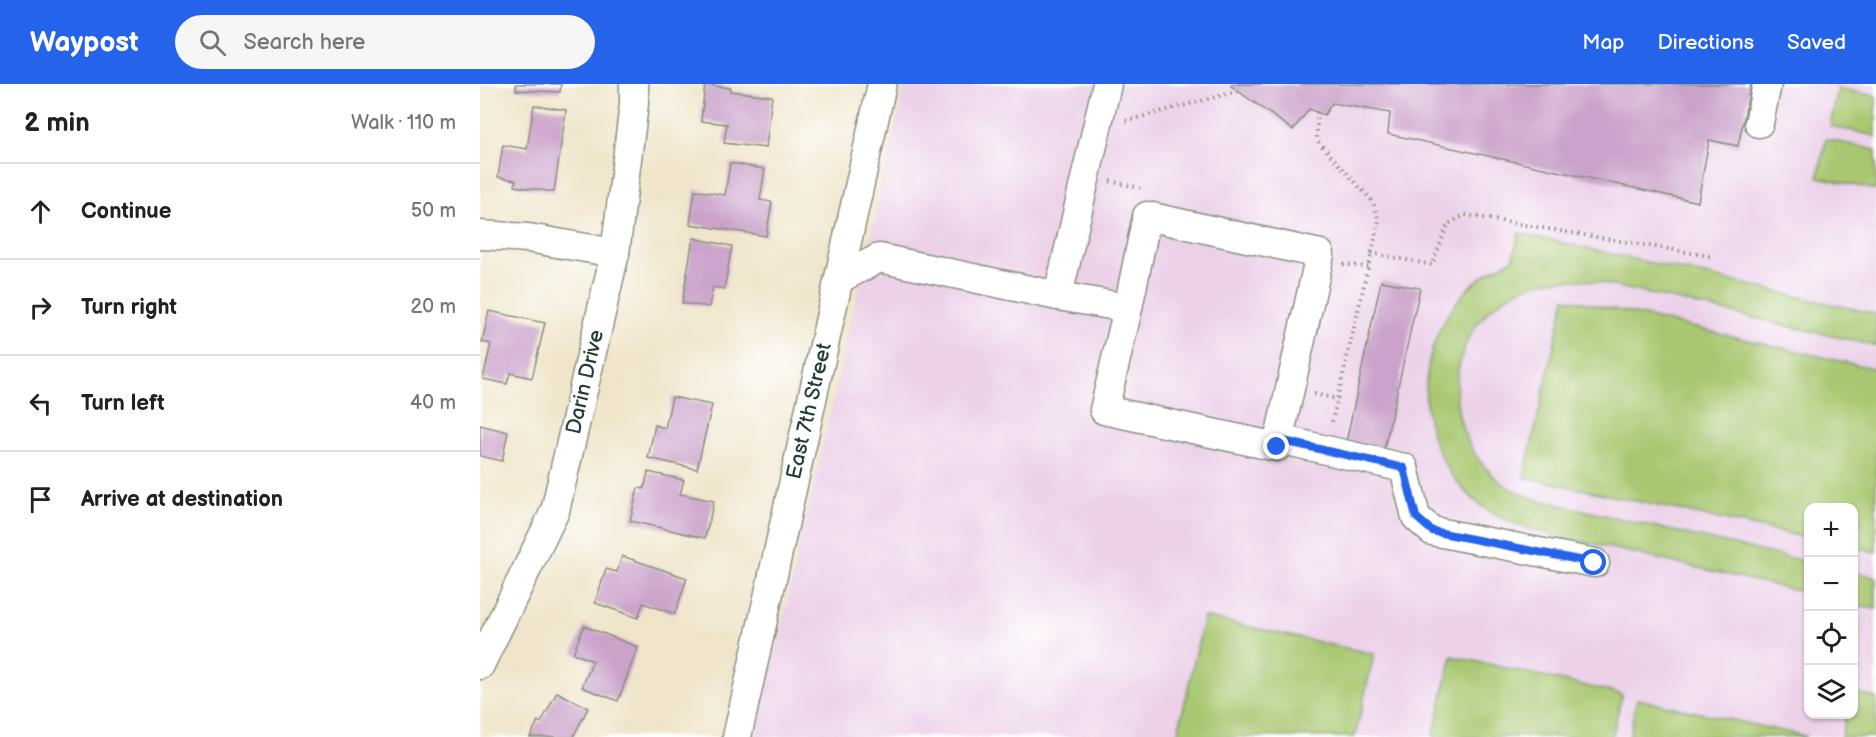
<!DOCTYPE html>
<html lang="en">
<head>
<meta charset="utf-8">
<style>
  :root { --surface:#fff; --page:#f6f6f6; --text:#202124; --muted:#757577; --line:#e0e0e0; --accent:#2563eb }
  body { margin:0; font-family:"Balsamiq Sans",sans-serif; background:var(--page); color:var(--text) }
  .controls { position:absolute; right:18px; bottom:18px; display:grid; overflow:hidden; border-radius:12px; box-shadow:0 2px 4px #0004 }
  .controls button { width:54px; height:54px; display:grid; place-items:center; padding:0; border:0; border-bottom:2px solid var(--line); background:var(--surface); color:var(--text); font:30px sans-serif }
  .stop { position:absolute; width:18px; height:18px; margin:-14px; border:4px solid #2563eb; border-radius:50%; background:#fff }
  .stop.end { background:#2563eb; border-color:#fff; box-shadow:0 2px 6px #0008 }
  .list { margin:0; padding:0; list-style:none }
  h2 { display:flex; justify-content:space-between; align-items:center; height:78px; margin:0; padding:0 24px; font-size:26px }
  h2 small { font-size:20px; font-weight:400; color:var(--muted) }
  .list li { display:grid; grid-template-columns:39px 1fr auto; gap:18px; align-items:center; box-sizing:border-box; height:96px; padding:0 24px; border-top:2px solid var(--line) }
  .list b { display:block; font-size:22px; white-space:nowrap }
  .list em { font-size:20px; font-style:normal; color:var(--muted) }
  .icon { flex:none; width:33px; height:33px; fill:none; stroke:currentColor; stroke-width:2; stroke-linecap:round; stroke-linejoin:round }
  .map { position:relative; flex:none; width:1396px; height:653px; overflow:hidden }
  header { display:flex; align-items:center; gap:36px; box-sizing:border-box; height:84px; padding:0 30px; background:var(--accent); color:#fff }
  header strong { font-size:28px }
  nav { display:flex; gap:33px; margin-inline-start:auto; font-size:21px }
  .search { width:420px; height:54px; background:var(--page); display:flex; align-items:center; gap:15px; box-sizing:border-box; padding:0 21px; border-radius:33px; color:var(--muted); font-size:22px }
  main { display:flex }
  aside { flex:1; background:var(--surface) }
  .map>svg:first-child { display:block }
  .built { fill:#ecd1e9; fill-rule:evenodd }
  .green { fill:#a8c76f; stroke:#648252; stroke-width:1.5 }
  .building { fill:#cba2ca }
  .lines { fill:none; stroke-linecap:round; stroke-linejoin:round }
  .minor-casing { stroke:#88917f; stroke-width:31 }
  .path { stroke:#88917f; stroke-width:4; stroke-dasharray:1.5 4.5; stroke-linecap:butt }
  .minor { stroke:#fff; stroke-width:28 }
  .route { stroke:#2563eb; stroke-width:8 }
  .labels { text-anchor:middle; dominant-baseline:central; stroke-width:5; stroke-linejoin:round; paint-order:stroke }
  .street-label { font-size:21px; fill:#1f3d34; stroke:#fff }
</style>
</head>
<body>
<header>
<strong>Waypost</strong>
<div class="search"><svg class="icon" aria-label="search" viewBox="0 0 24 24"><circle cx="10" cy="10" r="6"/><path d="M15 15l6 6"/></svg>Search here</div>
<nav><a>Map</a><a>Directions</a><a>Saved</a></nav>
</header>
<main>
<aside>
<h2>2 min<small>Walk · 110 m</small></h2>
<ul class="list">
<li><svg class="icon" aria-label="ahead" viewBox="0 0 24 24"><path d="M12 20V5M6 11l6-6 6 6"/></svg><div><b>Continue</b></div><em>50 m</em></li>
<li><svg class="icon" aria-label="right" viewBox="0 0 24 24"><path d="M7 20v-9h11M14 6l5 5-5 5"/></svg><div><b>Turn right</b></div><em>20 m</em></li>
<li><svg class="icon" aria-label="left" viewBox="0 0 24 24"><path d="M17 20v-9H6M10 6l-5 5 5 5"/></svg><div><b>Turn left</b></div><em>40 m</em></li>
<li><svg class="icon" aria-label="arrive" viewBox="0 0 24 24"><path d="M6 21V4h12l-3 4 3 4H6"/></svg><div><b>Arrive at destination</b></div></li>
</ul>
</aside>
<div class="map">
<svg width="1396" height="653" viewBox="0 0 1396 653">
  <rect width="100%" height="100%" fill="#fff"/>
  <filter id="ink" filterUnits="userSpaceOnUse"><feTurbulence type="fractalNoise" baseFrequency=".0167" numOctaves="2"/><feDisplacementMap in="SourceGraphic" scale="12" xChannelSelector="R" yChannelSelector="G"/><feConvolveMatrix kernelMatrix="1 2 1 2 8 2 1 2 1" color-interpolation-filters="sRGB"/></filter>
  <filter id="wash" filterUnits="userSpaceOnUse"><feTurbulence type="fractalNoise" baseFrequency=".008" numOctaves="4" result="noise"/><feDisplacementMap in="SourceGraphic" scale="24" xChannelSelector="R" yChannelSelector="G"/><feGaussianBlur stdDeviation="1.35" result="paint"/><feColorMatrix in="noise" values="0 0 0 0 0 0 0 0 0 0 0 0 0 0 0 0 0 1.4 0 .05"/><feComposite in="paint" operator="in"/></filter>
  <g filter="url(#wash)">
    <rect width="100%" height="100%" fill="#f0e5ca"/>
    <path class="built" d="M 425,0 L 1396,0 L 1396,653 L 276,653 ZM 1328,424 L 1374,424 L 1374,630 L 1328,630 Z"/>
    <g class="green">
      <polygon points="1358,4 1396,12 1396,52 1350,42"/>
      <polygon points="1346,55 1396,66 1396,106 1338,93"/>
      <path d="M 1039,149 L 1396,230 L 1396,262 L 1117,198 C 1090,194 1065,194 1041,205 C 962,241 955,348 1022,399 C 1033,407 1046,412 1059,416 L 1328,478 L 1328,509 L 1052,446 C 1037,441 1020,435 1007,426 C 934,375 926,274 984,209 C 997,194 1015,184 1033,175 Z"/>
      <polygon points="1085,214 1396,285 1396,468 1374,463 1374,424 1328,424 1328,454 1044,393"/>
      <polygon points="1374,488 1396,493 1396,525 1374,520"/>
      <polygon points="724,533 894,570 875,653 697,653"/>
      <polygon points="972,572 1142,610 1132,653 953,653"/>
      <polygon points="1374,608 1396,614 1396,653 1361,653 1366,631 1374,630"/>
      <polygon points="1157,615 1325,652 1325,653 1149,653"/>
    </g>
    <g id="blocks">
      <g class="building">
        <polygon points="36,0 81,0 80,8 36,6"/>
        <polygon points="753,0 1271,0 1258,62 1229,56 1218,118 908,50 910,29 852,19 844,31 829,25 813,46 751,2"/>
        <polygon points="225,1 251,4 250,7 292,12 286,64 244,59 247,40 221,37"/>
        <polygon points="54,21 86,26 74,108 35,102 36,96 18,93 23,61 47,65"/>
        <polygon points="250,79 285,85 280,116 292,118 286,152 210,140 215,106 245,111"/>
        <polygon points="213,154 252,162 244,205 233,203 229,223 202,219"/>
        <polygon points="901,197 940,204 903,370 865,363"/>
        <polygon points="9,227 65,239 52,294 30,289 27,300 3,295 11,260 2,258"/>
        <polygon points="192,313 232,321 217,385 168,374 175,341 185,344"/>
        <polygon points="0,341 28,348 22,377 0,372"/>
        <polygon points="168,388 204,396 200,410 234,417 225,454 150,437 158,404 164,405"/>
        <polygon points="142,472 207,494 195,530 163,519 158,534 115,519 126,485 137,488"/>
        <polygon points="104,542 158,563 138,617 102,603 113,577 93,569"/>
        <polygon points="77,608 108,624 93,653 50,653 58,637 61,639"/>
      </g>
    </g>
  </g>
  <g filter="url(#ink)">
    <use href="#blocks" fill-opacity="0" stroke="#88917f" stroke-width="1.5"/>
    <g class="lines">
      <g class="minor-casing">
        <g id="minor">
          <polyline points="1279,39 1287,0"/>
          <polyline points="0,151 48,154 135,169"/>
          <polyline points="359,195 399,174 578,212 627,0"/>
          <polyline points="578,212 648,224 624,326 797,363 840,170 667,132 648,224"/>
          <polyline points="799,355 924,384 936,433 952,447 1115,479"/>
          <polyline points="0,581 75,427 135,169 154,20 154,0"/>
          <polyline points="257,653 402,0"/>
        </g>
      </g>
      <g class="path">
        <polyline points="837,28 837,56 893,118 899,137 851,342"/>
        <polyline points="646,37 758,7"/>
        <polyline points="630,97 660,104"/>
        <polyline points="891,169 952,181 968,140 985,131 1230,172"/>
        <polyline points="863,180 888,183"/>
        <polyline points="834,310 858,315"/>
      </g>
      <use href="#minor" class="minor"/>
    </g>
  </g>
  <g class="lines" filter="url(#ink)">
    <polyline class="route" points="797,363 799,356 924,384 936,433 952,447 1114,479"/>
  </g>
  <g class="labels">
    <g class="street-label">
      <text transform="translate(105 298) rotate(-77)">Darin Drive</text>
      <text transform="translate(329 327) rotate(-77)">East 7th Street</text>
    </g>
  </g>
</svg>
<div class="controls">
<button>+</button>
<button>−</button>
<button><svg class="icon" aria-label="locate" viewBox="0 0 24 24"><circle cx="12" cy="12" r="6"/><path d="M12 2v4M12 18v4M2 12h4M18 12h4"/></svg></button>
<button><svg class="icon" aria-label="layers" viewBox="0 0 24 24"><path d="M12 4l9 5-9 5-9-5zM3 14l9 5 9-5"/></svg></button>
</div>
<div class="stop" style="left:1114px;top:479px"></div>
<div class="stop end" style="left:797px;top:363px"></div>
</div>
</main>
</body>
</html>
